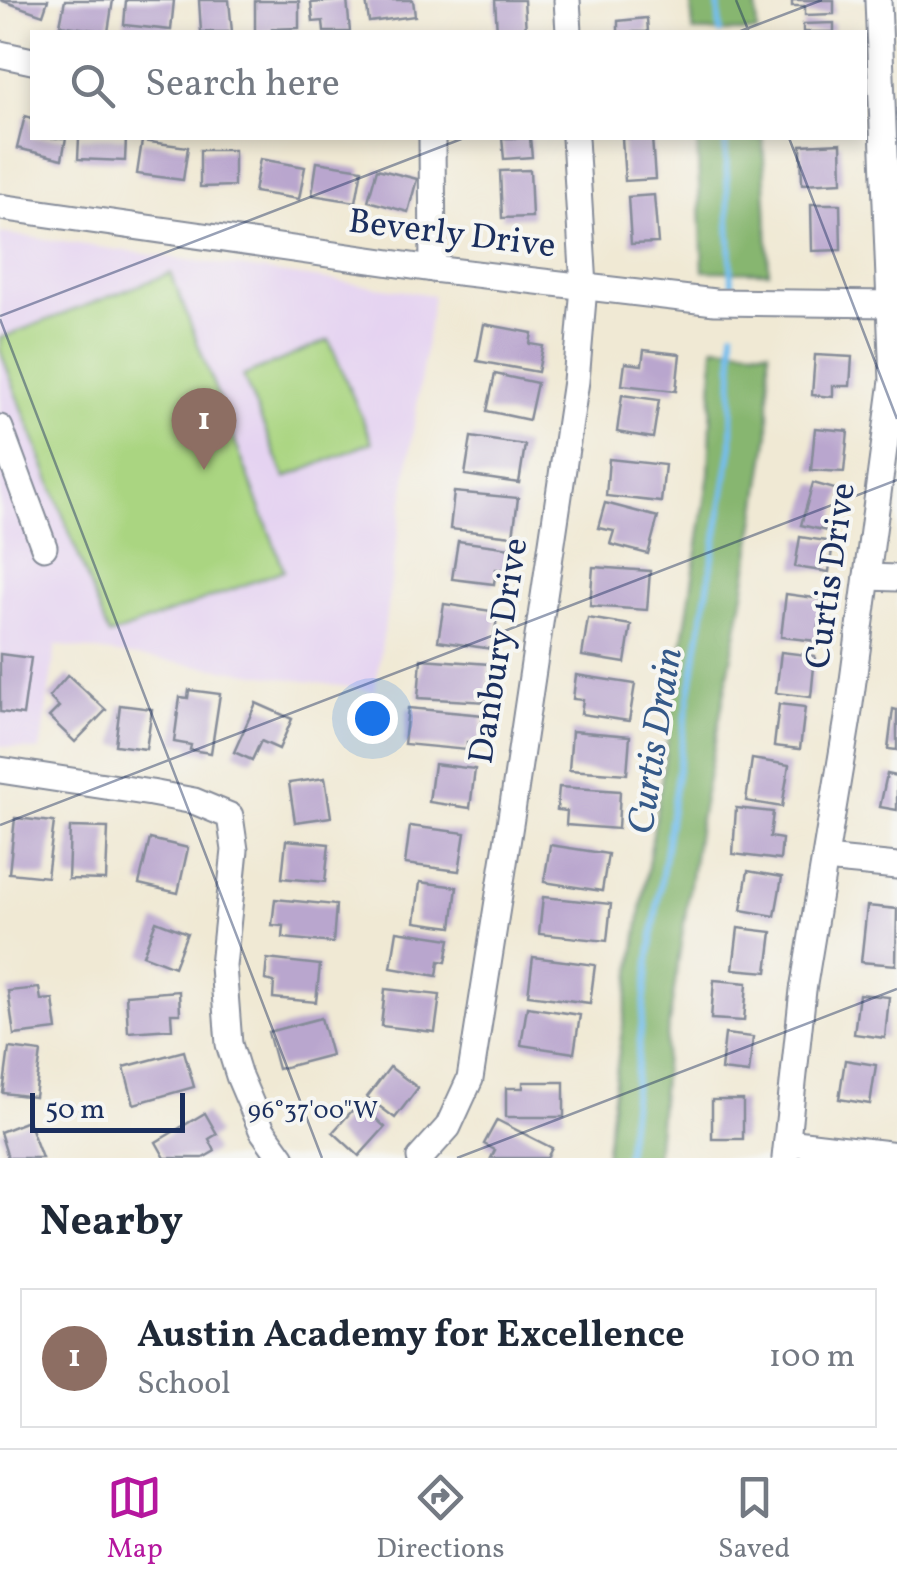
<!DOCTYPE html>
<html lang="en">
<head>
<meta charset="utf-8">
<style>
  :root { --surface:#fff; --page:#f2f2f3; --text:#1f2937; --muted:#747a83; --line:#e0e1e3; --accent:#b5179e }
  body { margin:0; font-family:Vollkorn,serif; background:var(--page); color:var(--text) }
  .scale { position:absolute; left:30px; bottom:25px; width:155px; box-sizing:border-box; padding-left:10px; border:5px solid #1b2f5e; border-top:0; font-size:28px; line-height:35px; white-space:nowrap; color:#1b2f5e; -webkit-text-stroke:8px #f6f6f2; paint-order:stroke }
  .you { position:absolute; left:372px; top:718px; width:35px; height:35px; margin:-25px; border:8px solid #fff; border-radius:50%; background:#1a73e8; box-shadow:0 0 0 15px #1a73e833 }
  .badge { display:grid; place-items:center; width:65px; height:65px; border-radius:50%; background:var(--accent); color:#fff; font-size:32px; font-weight:700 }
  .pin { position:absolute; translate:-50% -82px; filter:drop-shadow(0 2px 5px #0008) }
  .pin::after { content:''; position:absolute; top:52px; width:35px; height:30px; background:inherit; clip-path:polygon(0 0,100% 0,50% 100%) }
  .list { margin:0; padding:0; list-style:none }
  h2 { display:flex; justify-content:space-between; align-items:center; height:130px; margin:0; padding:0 40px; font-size:42px }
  h2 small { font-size:32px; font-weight:400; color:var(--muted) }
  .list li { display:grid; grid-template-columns:65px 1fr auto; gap:30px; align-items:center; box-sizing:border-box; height:140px; margin:0 20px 20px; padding:0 20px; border:2px solid var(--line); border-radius:0px }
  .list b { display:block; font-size:38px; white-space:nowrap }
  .list p { margin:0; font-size:32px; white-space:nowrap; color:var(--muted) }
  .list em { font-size:32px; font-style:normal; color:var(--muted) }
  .icon { flex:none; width:55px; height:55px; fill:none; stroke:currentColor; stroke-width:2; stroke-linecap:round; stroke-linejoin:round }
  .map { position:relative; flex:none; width:897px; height:1158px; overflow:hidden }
  .search { position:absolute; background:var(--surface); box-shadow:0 5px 15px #0003; left:30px; right:30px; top:30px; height:110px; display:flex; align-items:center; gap:25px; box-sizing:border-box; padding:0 35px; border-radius:0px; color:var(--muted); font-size:38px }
  .sheet { height:290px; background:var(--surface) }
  nav { display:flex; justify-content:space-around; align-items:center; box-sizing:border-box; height:140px; border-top:2px solid var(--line); background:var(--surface); font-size:28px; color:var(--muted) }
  nav a { display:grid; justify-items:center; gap:5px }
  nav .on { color:var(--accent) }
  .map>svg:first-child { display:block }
  .built { fill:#e5d3f1 }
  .green { fill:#aad581; stroke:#628270; stroke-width:2.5 }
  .forest { fill:#87b66f; stroke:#517266; stroke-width:2.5 }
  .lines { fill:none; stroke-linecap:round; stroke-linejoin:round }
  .stream { stroke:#74beed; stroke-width:6 }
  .building { fill:#b9a6ce }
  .minor-casing { stroke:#868c99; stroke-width:29 }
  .minor { stroke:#fff; stroke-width:25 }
  .ticks { fill:none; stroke:#1b2f5e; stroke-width:2.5; stroke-opacity:0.45 }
  .labels { text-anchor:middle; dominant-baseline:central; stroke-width:8; stroke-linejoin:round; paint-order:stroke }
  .street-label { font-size:35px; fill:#1b2f5e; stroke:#f6f6f2 }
  .water-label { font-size:38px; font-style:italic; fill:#365a89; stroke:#f6f6f2 }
  .ticks-label { font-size:25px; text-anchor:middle; fill:#1b2f5e; stroke:#f6f6f2; stroke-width:8; stroke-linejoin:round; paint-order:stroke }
</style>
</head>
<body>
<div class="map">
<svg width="897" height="1158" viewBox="0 0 897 1158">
  <rect width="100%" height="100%" fill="#f6f6f2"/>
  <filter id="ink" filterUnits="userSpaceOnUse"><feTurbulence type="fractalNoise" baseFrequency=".01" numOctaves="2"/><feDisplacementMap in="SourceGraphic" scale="20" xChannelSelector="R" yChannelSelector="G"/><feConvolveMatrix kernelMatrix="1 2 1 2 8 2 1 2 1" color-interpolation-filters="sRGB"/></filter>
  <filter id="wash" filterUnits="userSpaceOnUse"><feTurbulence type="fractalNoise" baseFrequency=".0048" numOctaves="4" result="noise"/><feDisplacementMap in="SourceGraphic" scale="40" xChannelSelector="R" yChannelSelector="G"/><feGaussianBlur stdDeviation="2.25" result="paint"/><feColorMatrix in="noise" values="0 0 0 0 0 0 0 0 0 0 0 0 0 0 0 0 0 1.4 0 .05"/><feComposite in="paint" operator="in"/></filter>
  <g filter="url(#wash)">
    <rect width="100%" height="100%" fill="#f0e9d4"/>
    <polygon class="built" points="0,233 433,295 375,691 56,645 40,751 0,746"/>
    <g class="green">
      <polygon points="171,273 284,570 109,636 0,350 0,338"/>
      <polygon points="329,340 372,442 285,478 243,376"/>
    </g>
    <g class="forest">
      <polygon points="691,0 756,0 757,32 693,32"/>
      <polygon points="697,138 763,138 769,272 703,271"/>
      <polygon points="714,346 769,350 769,433 744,593 699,824 666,1043 656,1158 605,1158 619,1051 709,474"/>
    </g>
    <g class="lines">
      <g class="stream">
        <polyline points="718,0 720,32"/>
        <polyline points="725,138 732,282"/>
        <polyline points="626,1158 650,954 685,722 732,445 733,332"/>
      </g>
    </g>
    <g id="blocks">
      <g class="building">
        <polygon points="0,0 48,0 43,15"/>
        <polygon points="65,0 113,0 108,32 60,25"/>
        <polygon points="126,0 174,0 171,30 124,25"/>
        <polygon points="199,0 229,0 232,32 201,32"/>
        <polygon points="347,0 350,32 324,32 323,21 313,22 311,3"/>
        <polygon points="366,0 413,0 415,16 369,22"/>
        <polygon points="495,0 524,0 526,32 497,32"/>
        <polygon points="792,0 834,0 834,14 805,15 805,6 792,6"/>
        <polygon points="255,1 299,1 299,28 272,29 272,32 255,32"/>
        <polygon points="647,18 648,32 618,32 618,21"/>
        <polygon points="834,23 834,32 803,32 803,24"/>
        <polygon points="25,116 32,118 32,138 66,138 62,159 17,148"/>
        <polygon points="79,138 126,138 125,161 78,159"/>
        <polygon points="502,138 530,138 532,157 504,159"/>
        <polygon points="622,138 652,138 655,179 625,181"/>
        <polygon points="142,141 188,147 183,180 137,174"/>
        <polygon points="841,143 842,182 802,184 801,145"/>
        <polygon points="200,150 234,150 234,186 200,187"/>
        <polygon points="260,159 305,167 299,199 254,192"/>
        <polygon points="317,162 362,169 356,202 312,195"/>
        <polygon points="377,169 417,179 408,212 368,201"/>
        <polygon points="530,170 532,217 502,218 500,171"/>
        <polygon points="654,195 658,243 631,244 628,197"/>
        <polygon points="811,204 840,204 841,250 812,251"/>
        <polygon points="484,324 532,333 530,344 543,346 538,372 477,361"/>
        <polygon points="644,350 680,354 676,391 622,385 625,363 642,365"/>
        <polygon points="815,355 852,357 850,386 833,386 833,397 812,395"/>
        <polygon points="495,374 537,383 529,420 487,411"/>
        <polygon points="622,395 659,400 653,438 617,432"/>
        <polygon points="815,428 848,431 844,472 811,470"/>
        <polygon points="471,437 525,445 519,483 465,475"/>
        <polygon points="609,459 665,465 661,502 606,496"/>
        <polygon points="813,483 842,491 831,532 801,525"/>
        <polygon points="454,492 518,498 513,536 450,529"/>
        <polygon points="605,503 658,517 648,554 610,544 614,531 598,528"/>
        <polygon points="800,537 833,542 829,572 795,567"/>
        <polygon points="458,541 511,548 507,570 496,569 494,584 452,579"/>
        <polygon points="593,567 650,571 647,610 590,606"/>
        <polygon points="786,594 822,599 817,641 781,637"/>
        <polygon points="444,604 498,612 492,649 438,641"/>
        <polygon points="588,618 631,625 625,663 582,656"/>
        <polygon points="781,652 815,656 811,697 776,693"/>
        <polygon points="0,654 31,658 23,715 0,712"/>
        <polygon points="421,659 489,664 487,702 418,698"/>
        <polygon points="68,675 106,710 75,742 49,717 59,707 49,697"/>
        <polygon points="576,675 635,684 629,721 581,714 583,700 573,699"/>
        <polygon points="189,690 220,694 211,753 190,750 191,745 174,742 180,697 188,698"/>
        <polygon points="256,703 292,719 279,749 261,741 252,760 234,752"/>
        <polygon points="779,704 805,707 800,749 774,746"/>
        <polygon points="120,705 152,709 146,749 115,745"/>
        <polygon points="408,708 483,715 480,743 467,742 467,750 404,744"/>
        <polygon points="893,709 897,710 897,750 888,749"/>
        <polygon points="572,731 630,736 627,774 569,770"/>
        <polygon points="752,759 789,765 782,807 746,801"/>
        <polygon points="434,764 475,769 470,808 429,802"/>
        <polygon points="887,774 897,776 897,810 880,807"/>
        <polygon points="325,778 331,817 295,822 289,783"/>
        <polygon points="559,787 620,791 618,829 566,825 567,811 557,810"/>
        <polygon points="736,808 773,812 770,837 782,839 780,860 733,854"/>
        <polygon points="15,818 54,822 47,877 9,873"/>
        <polygon points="410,826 465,833 459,871 405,864"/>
        <polygon points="70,827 108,828 106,880 68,879"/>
        <polygon points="150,839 188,848 178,893 139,884"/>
        <polygon points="286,840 329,844 325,882 282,878"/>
        <polygon points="550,845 608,854 602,891 544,882"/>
        <polygon points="748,871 782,877 775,916 741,910"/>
        <polygon points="420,882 457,887 452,927 415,922"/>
        <polygon points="543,897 611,904 607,941 539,934"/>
        <polygon points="275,899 336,905 333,943 283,938 284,926 272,925"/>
        <polygon points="867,906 897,909 896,965 861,962"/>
        <polygon points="156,921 187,933 174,967 143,955"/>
        <polygon points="738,928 772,932 767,972 733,969"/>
        <polygon points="397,931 450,939 446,962 439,961 437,976 391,968"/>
        <polygon points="533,957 595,965 590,1003 528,995"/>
        <polygon points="267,959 320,965 316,1002 273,998 274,982 265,980"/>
        <polygon points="714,980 747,983 744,1021 711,1019"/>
        <polygon points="39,988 41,1000 53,999 57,1030 14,1035 8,991"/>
        <polygon points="385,989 440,995 435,1032 381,1026"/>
        <polygon points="179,991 180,1014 171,1014 172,1029 128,1032 126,995"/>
        <polygon points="859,994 889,997 885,1038 854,1034"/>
        <polygon points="527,1007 580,1015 574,1053 521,1045"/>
        <polygon points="321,1018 331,1055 278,1069 268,1032"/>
        <polygon points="725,1034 753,1037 749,1073 721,1070"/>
        <polygon points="9,1048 41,1052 35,1097 3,1093"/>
        <polygon points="184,1051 194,1087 134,1104 124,1067"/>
        <polygon points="845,1060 876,1065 870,1104 839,1099"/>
        <polygon points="390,1067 418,1088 395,1118 367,1097"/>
        <polygon points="523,1082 564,1082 564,1117 506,1117 506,1088 523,1088"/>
        <rect x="712" y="1100" width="31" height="39"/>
        <polygon points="359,1103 385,1127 359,1156 333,1132"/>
        <polygon points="205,1113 217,1134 209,1139 215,1151 203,1158 165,1158 156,1142"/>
        <polygon points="497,1120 552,1148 547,1158 491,1158 495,1150 484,1144"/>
        <polygon points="28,1121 42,1158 8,1158 0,1132"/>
      </g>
    </g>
  </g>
  <g filter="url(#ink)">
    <use href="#blocks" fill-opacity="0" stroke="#868c99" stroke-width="2.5"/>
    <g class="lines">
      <g class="minor-casing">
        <g id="minor">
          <polyline points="567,0 569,32"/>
          <polyline points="0,54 32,61"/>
          <polyline points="432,138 433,269"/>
          <polyline points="0,207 433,269 715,302 897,304"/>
          <polyline points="0,428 44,547"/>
          <polyline points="867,577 897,578"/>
          <polyline points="0,770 151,793 194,801 230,816 235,850 223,966 229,1044 239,1076 262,1130 282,1158"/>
          <polyline points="825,859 897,866"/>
          <polyline points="787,1142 897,1155"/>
          <polyline points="420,1158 448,1127 470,1079 511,818 576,381 584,287 575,138"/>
          <polyline points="785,1158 803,990 848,718 893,381 878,0"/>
        </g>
      </g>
      <use href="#minor" class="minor"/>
    </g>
  </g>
  <path class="ticks" d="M 736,0 L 749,32M 738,32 L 822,0M 789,138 L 897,419M 0,316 L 464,138M 0,319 L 322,1158M 0,825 L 897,480M 457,1158 L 897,989"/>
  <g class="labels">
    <g class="street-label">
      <text transform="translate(452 235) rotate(7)">Beverly Drive</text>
      <text transform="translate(832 576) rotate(-82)">Curtis Drive</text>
      <text transform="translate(500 651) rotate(-81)">Danbury Drive</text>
    </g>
    <g class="water-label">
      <text transform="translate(657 741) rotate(-81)">Curtis Drain</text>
    </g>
  </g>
  <g class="ticks-label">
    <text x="313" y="1118">96°37'00"W</text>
  </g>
</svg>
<div class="scale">50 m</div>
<div class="you"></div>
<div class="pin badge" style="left:204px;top:470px;background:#8d6e63">1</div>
<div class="search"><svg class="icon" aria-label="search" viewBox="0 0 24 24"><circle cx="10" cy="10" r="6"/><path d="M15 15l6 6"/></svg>Search here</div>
</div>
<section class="sheet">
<h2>Nearby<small></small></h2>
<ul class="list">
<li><span class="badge" style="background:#8d6e63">1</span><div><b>Austin Academy for Excellence</b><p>School</p></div><em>100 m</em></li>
</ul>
</section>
<nav>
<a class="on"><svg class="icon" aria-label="map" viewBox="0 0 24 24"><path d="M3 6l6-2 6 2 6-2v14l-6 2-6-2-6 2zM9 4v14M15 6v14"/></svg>Map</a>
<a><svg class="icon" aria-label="directions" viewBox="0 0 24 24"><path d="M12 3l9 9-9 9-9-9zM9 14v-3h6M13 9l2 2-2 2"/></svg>Directions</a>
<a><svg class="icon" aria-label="saved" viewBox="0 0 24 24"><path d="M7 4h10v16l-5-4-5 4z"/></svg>Saved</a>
</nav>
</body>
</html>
